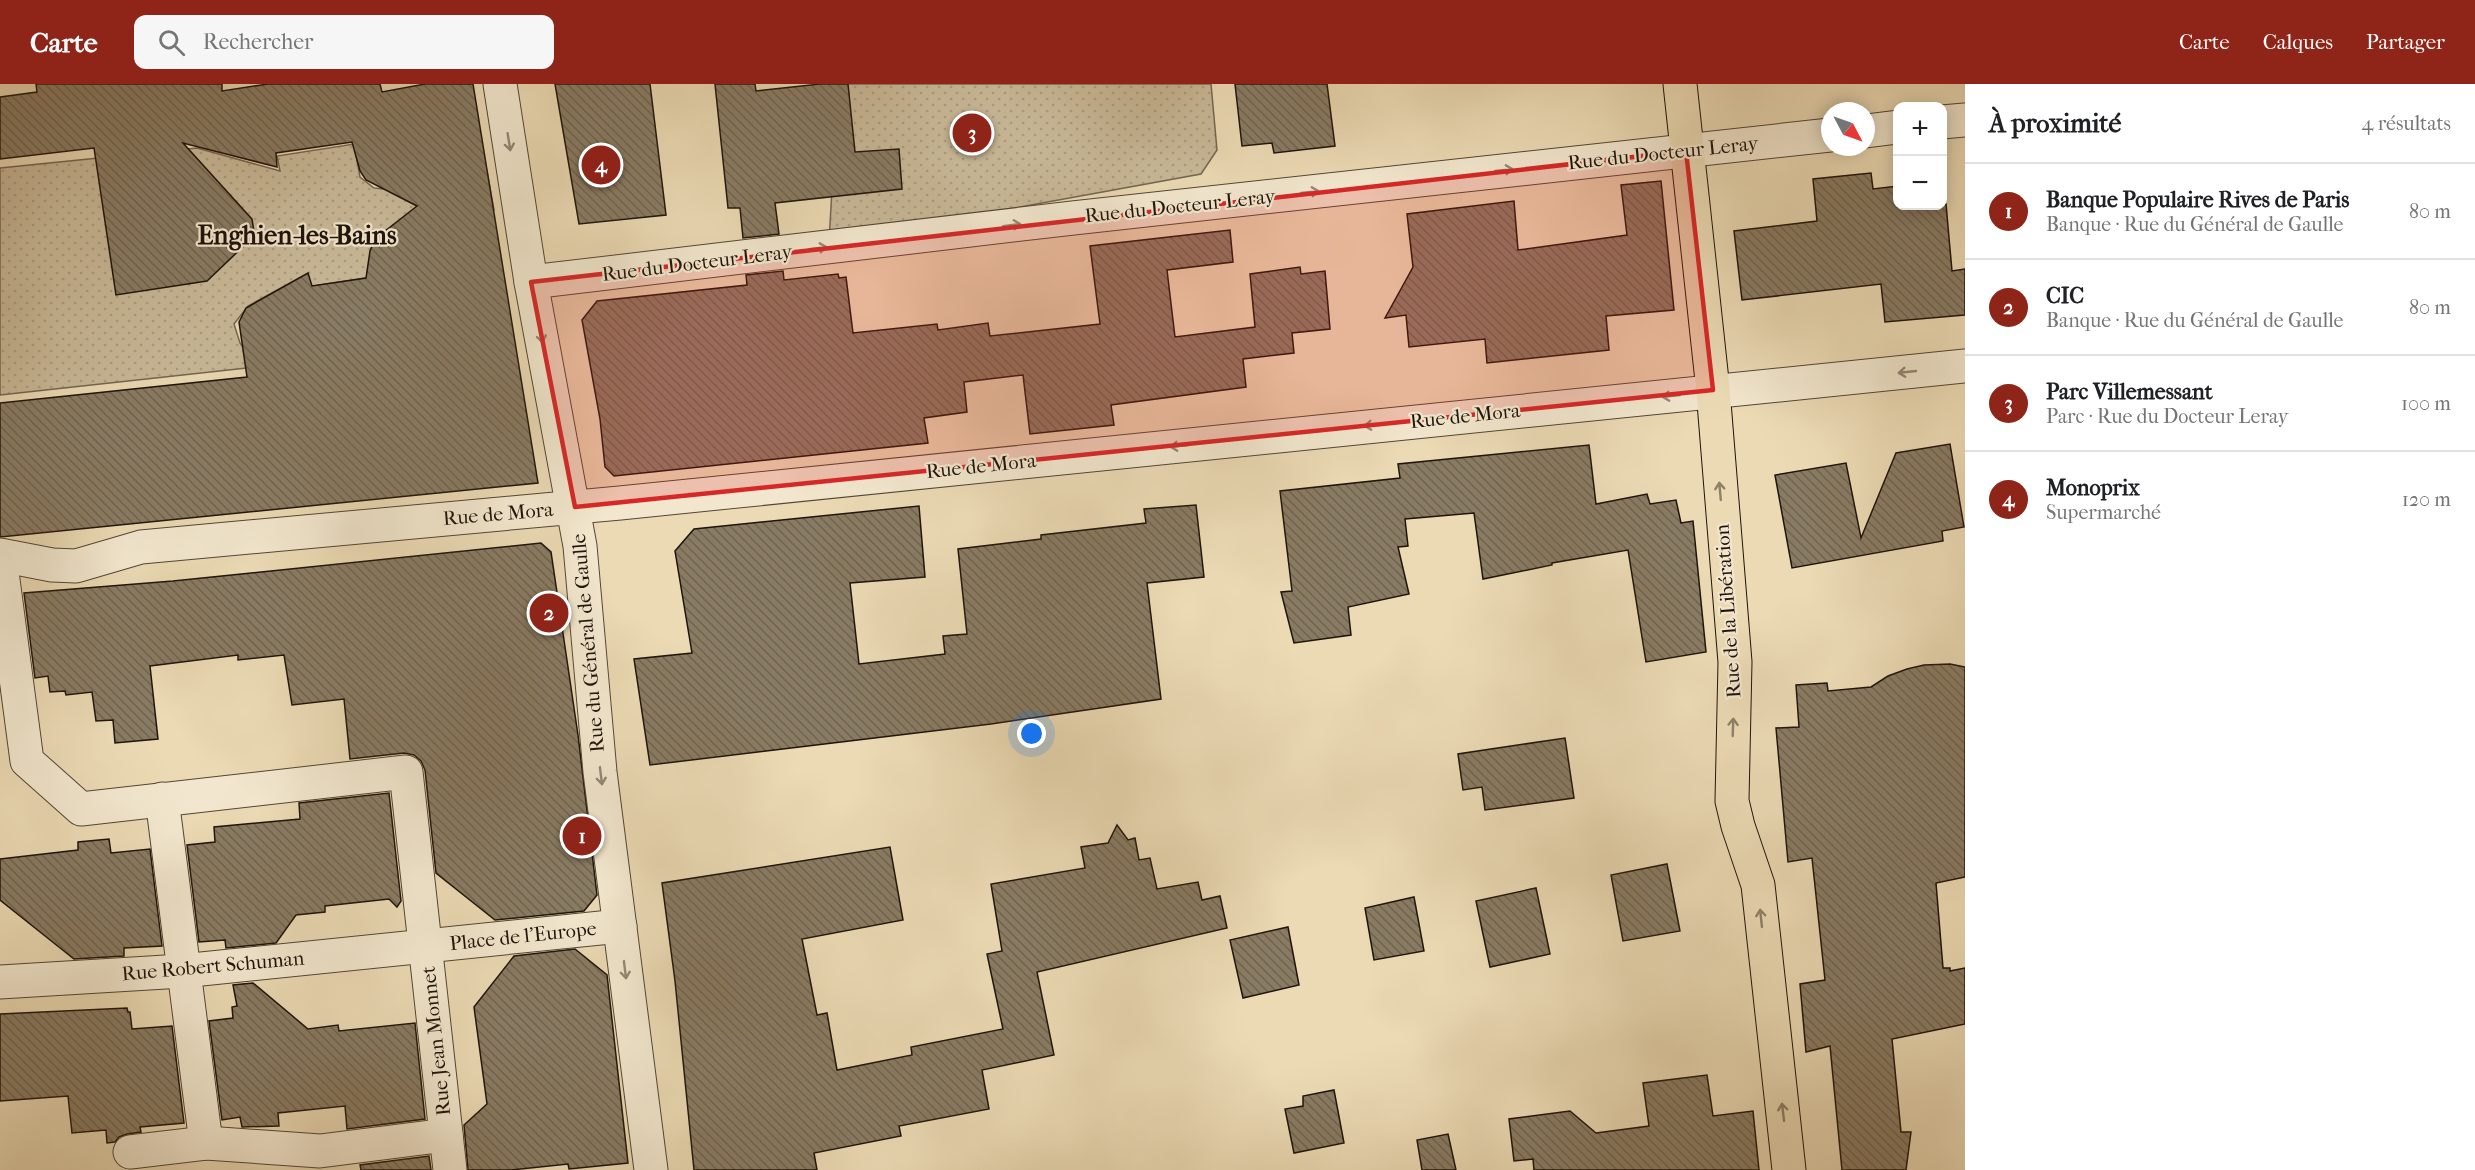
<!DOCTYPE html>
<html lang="fr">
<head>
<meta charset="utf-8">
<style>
  :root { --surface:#fff; --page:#f6f6f6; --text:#202124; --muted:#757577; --line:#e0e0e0; --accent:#8f2418 }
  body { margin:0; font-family:"IM FELL French Canon",serif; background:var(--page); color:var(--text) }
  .controls { position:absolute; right:18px; top:18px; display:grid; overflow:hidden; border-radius:12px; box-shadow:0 3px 15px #0003 }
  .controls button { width:54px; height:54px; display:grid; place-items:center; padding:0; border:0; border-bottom:2px solid var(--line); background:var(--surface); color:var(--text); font:30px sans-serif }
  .compass { position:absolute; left:1821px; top:18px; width:54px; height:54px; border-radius:50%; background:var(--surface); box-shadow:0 3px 15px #0003; rotate:131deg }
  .you { position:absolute; left:1032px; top:650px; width:21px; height:21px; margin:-15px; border:4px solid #fff; border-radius:50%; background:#1a73e8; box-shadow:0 0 0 9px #1a73e833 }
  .badge { display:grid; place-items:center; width:39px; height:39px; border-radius:50%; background:var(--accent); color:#fff; font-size:20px; font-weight:700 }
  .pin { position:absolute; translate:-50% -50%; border:3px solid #fff; box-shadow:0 2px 6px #0006 }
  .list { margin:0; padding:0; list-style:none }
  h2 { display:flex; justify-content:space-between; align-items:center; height:78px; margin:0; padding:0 24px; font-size:26px }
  h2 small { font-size:20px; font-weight:400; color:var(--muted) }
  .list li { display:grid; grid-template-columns:39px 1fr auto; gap:18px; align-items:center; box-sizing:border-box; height:96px; padding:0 24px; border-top:2px solid var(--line) }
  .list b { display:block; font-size:22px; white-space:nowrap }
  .list p { margin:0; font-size:20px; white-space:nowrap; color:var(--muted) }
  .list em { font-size:20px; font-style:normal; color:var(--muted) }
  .icon { flex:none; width:33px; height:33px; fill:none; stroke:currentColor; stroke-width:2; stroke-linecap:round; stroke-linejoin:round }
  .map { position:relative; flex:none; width:1965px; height:1086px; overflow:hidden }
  header { display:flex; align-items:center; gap:36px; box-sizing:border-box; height:84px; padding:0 30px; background:var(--accent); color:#fff }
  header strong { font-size:28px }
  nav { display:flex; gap:33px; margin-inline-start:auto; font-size:21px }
  .search { width:420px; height:54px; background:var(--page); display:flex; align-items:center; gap:15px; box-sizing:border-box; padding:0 21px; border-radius:12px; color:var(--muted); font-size:22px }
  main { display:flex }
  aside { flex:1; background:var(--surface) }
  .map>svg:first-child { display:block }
  .park { fill:url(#park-dots); stroke:#746651; stroke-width:1.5 }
  .building { fill:url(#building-back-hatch); stroke:#1f140b; stroke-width:1.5 }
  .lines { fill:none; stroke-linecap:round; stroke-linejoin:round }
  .minor-casing { stroke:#524635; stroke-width:35 }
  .major-casing { stroke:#1f140b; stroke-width:35 }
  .minor { stroke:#f2e7ce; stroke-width:33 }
  .major { stroke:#ebdab4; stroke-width:33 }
  .oneway { stroke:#938876 }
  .oneway2 { stroke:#8f8168 }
  .marked { fill:#d62828; fill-opacity:0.2; stroke:#d62828; stroke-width:4.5; stroke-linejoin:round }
  .labels { text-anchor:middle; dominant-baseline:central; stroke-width:4.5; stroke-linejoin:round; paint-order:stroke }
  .street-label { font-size:20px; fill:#1f140b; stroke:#f2e7ce }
  .district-label { font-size:26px; font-weight:bold; fill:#1f140b; stroke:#f2e7ce }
</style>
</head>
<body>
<header>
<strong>Carte</strong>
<div class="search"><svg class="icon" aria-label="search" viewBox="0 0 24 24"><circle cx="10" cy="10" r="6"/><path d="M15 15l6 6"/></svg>Rechercher</div>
<nav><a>Carte</a><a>Calques</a><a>Partager</a></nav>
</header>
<main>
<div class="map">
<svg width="1965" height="1086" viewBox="0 0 1965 1086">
  <defs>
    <pattern id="park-dots" width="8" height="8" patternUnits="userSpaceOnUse" patternTransform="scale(1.5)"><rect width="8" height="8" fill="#c8b897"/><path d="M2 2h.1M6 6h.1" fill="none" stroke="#ab9d81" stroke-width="1.8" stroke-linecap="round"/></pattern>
    <pattern id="building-back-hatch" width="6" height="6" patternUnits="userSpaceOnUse" patternTransform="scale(1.5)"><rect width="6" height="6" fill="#897b63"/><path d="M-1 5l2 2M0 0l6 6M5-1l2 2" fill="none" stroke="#6f6450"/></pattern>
  </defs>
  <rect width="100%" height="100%" fill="#ebdab4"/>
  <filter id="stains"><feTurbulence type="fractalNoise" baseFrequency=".00333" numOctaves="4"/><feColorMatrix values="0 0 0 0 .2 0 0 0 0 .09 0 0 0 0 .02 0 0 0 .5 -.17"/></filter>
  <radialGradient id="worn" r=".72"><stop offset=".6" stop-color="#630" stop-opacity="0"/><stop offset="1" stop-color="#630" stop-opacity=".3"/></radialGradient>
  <g class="park">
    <polygon points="838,0 1211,0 1217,66 1201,90 829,158"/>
    <path d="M 354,60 L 360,93 L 374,104 L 386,105 L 487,87 L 494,126 L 390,144 C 368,154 371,172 372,193 L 307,203 L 306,193 L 308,189 L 248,222 L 234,240 L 240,259 L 256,283 L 0,311 L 0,84 L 197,64 L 280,87 L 277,72 Z"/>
  </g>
  <g class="building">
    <polygon points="36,0 222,0 222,7 268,0 380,0 382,8 425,0 473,0 538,399 0,453 0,319 247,293 239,238 246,224 308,189 312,202 366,194 370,167 375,155 417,122 366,96 360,87 352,58 276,69 277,83 183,59 252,135 254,148 251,155 207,197 116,211 94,64 0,75 0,13 37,8"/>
    <polygon points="555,0 650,0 666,131 579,140"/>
    <polygon points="715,0 755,0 756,7 820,0 848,0 855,68 899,65 902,105 775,119 779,150 743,154 740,124 728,124"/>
    <polygon points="1235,0 1327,0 1335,62 1274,69 1272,59 1242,62"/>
    <polygon points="1871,89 1873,105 1898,102 1898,123 1946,120 1952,187 1965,185 1965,231 1885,238 1881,200 1742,216 1734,147 1817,137 1813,95"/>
    <polygon points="1661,97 1674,226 1606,232 1609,266 1487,279 1485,255 1409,263 1406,231 1385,234 1413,183 1407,130 1514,117 1518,166 1627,151 1621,101"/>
    <polygon points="1230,146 1233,178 1167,186 1175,253 1255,243 1250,190 1300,183 1301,190 1325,187 1330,245 1292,249 1294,269 1243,275 1246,303 1111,321 1114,341 1030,350 1023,291 964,298 967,328 924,334 928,359 614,392 605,383 600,335 582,236 597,217 747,201 746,191 783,187 784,196 838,190 839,194 846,193 853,249 937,240 938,246 988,239 990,252 1100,240 1090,162"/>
    <polygon points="1950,360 1964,443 1942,447 1943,457 1792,484 1775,391 1846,379 1861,454 1896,369"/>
    <polygon points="1589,361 1596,420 1647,410 1650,420 1676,416 1681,439 1693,437 1706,568 1646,578 1628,466 1552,479 1552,481 1483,495 1474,429 1405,435 1408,462 1398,463 1409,510 1348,523 1351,551 1294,559 1281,508 1292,507 1280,407 1400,394 1398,380"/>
    <polygon points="1196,421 1204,493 1147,499 1161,615 991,640 650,681 634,575 692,569 675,467 694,445 919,422 925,493 850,499 859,580 945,570 943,552 967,550 958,465 1041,455 1041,451 1146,439 1144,425"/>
    <polygon points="541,459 551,468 578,651 597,811 584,827 495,836 436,789 425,686 421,677 414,671 404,669 350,675 344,615 292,621 284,571 238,576 238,571 150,582 158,655 115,659 113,636 96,637 92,608 66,611 65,607 50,608 48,592 35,594 24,509 173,497"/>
    <polygon points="1950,580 1965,583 1965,793 1936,799 1943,884 1950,884 1950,887 1965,884 1965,940 1892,955 1901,1048 1911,1048 1906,1086 1842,1086 1830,962 1806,968 1800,900 1825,896 1812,774 1788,778 1776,644 1799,643 1796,601 1827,599 1828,607 1871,603 1888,592 1907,585 1924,581"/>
    <polygon points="1565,654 1574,714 1485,726 1482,703 1463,706 1458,670"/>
    <polygon points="389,709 401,817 397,823 389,815 325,822 325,828 296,831 276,859 226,864 225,856 199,858 187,761 215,758 214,743 300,735 299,719"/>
    <polygon points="1117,741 1128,756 1135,754 1139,776 1150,774 1157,805 1198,798 1202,816 1220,812 1227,844 1037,888 1054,971 982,986 989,1025 899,1042 901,1052 814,1069 817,1086 694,1086 675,897 662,799 890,763 903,836 802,855 817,931 827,929 837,986 912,971 911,963 1003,945 987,870 1002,867 991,800 1085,784 1081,763 1108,759"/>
    <polygon points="109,755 111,769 150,765 162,862 124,864 124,872 74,875 0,816 0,775 78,766 78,758"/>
    <polygon points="1667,780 1680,847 1623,857 1611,791"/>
    <polygon points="1536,804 1550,870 1490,883 1476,817"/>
    <polygon points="1414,813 1424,867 1374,876 1365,824"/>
    <polygon points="1288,843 1299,901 1243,914 1230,856"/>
    <polygon points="575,865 607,891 628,1079 569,1085 568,1080 511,1086 468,1086 464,1041 487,1020 474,923 514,872"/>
    <polygon points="253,899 308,945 338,941 339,947 415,939 425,1035 347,1045 345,1022 278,1029 279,1042 242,1043 240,1033 222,1036 209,937 233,934 232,923 237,922 233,901"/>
    <polygon points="127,924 128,928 130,928 132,945 172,942 184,1039 140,1043 141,1048 127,1050 119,1053 115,1058 107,1059 106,1046 72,1049 68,1012 0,1017 0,930"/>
    <polygon points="1707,991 1713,1032 1753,1027 1759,1086 1534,1086 1533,1075 1514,1077 1509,1035 1570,1027 1596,1049 1649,1042 1643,999"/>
    <polygon points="1334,1006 1344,1059 1294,1069 1285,1025 1303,1022 1303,1012"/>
    <polygon points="1448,1050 1456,1086 1422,1086 1417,1056"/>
    <polygon points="429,1072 431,1086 361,1086 360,1081"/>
  </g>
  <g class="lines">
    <g class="minor-casing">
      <g id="minor">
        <polyline points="500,0 531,198 580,462 600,688 651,1086"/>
        <polyline points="1942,38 1965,36"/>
        <polyline points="1866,47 1898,43"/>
        <polyline points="531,198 1073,134 1830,51"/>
        <polyline points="0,471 52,481 76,482 141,463 620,419 1965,282"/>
        <polyline points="0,473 27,677 81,725 406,688 450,1086"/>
        <polyline points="162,715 206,1059"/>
        <polyline points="0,898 182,887 620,842"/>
        <polyline points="130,1068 206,1059 320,1067 446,1051"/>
      </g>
    </g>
    <g class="major-casing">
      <polyline id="major" points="1680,0 1713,306 1735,578 1732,717 1738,742 1758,801 1789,1086"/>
    </g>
    <use href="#minor" class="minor"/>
    <use href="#major" class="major"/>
  </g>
  <defs><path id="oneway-shaft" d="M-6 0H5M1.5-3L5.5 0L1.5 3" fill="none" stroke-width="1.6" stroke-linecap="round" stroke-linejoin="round" transform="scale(1.5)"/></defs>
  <g class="oneway">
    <use href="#oneway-shaft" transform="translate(509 58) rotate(81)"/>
    <use href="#oneway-shaft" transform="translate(1504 86) rotate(-6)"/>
    <use href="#oneway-shaft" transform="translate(1310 108) rotate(-6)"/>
    <use href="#oneway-shaft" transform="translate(1012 141) rotate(-7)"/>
    <use href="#oneway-shaft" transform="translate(818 164) rotate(-7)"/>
    <use href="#oneway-shaft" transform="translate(541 250) rotate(79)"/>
    <use href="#oneway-shaft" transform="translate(1907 288) rotate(174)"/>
    <use href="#oneway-shaft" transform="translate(1671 312) rotate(174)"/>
    <use href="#oneway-shaft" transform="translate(1373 341) rotate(174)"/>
    <use href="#oneway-shaft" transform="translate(1179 362) rotate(174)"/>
    <use href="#oneway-shaft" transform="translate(601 692) rotate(83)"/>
    <use href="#oneway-shaft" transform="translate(625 886) rotate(83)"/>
  </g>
  <g class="oneway2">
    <use href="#oneway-shaft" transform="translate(1720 407) rotate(-95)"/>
    <use href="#oneway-shaft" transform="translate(1733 643) rotate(-88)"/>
    <use href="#oneway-shaft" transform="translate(1761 834) rotate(-96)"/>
    <use href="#oneway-shaft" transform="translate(1783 1028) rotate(-97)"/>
  </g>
  <path class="marked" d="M 1686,67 L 1713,306 L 575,423 L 531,198 Z"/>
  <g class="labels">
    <g class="street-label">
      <text transform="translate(1663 69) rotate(-6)">Rue du Docteur Leray</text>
      <text transform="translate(1180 122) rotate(-6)">Rue du Docteur Leray</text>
      <text transform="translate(697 179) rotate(-7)">Rue du Docteur Leray</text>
      <text transform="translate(1465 332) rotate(-6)">Rue de Mora</text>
      <text transform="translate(981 382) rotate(-6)">Rue de Mora</text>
      <text transform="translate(498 430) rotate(-5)">Rue de Mora</text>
      <text transform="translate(1728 527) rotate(-94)">Rue de la Libération</text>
      <text transform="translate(588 559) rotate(-95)">Rue du Général de Gaulle</text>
      <text transform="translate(523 852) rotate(-6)">Place de l'Europe</text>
      <text transform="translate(213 882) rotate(-5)">Rue Robert Schuman</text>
      <text transform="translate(436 957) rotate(-96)">Rue Jean Monnet</text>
    </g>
    <g class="district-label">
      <text x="297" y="151">Enghien-les-Bains</text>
    </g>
  </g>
  <rect width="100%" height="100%" filter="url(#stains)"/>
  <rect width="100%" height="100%" fill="url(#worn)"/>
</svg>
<div class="controls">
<button>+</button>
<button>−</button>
</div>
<svg class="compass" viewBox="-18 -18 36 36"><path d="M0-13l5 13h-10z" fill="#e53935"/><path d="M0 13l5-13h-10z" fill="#757577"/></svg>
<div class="you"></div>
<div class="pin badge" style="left:582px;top:752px">1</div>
<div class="pin badge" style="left:549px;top:529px">2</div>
<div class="pin badge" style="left:972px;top:49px">3</div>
<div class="pin badge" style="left:601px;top:81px">4</div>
</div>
<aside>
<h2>À proximité<small>4 résultats</small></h2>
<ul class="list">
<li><span class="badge">1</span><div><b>Banque Populaire Rives de Paris</b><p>Banque · Rue du Général de Gaulle</p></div><em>80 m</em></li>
<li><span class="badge">2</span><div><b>CIC</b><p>Banque · Rue du Général de Gaulle</p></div><em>80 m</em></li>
<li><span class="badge">3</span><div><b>Parc Villemessant</b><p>Parc · Rue du Docteur Leray</p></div><em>100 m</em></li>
<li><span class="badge">4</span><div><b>Monoprix</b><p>Supermarché</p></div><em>120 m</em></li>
</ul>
</aside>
</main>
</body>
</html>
